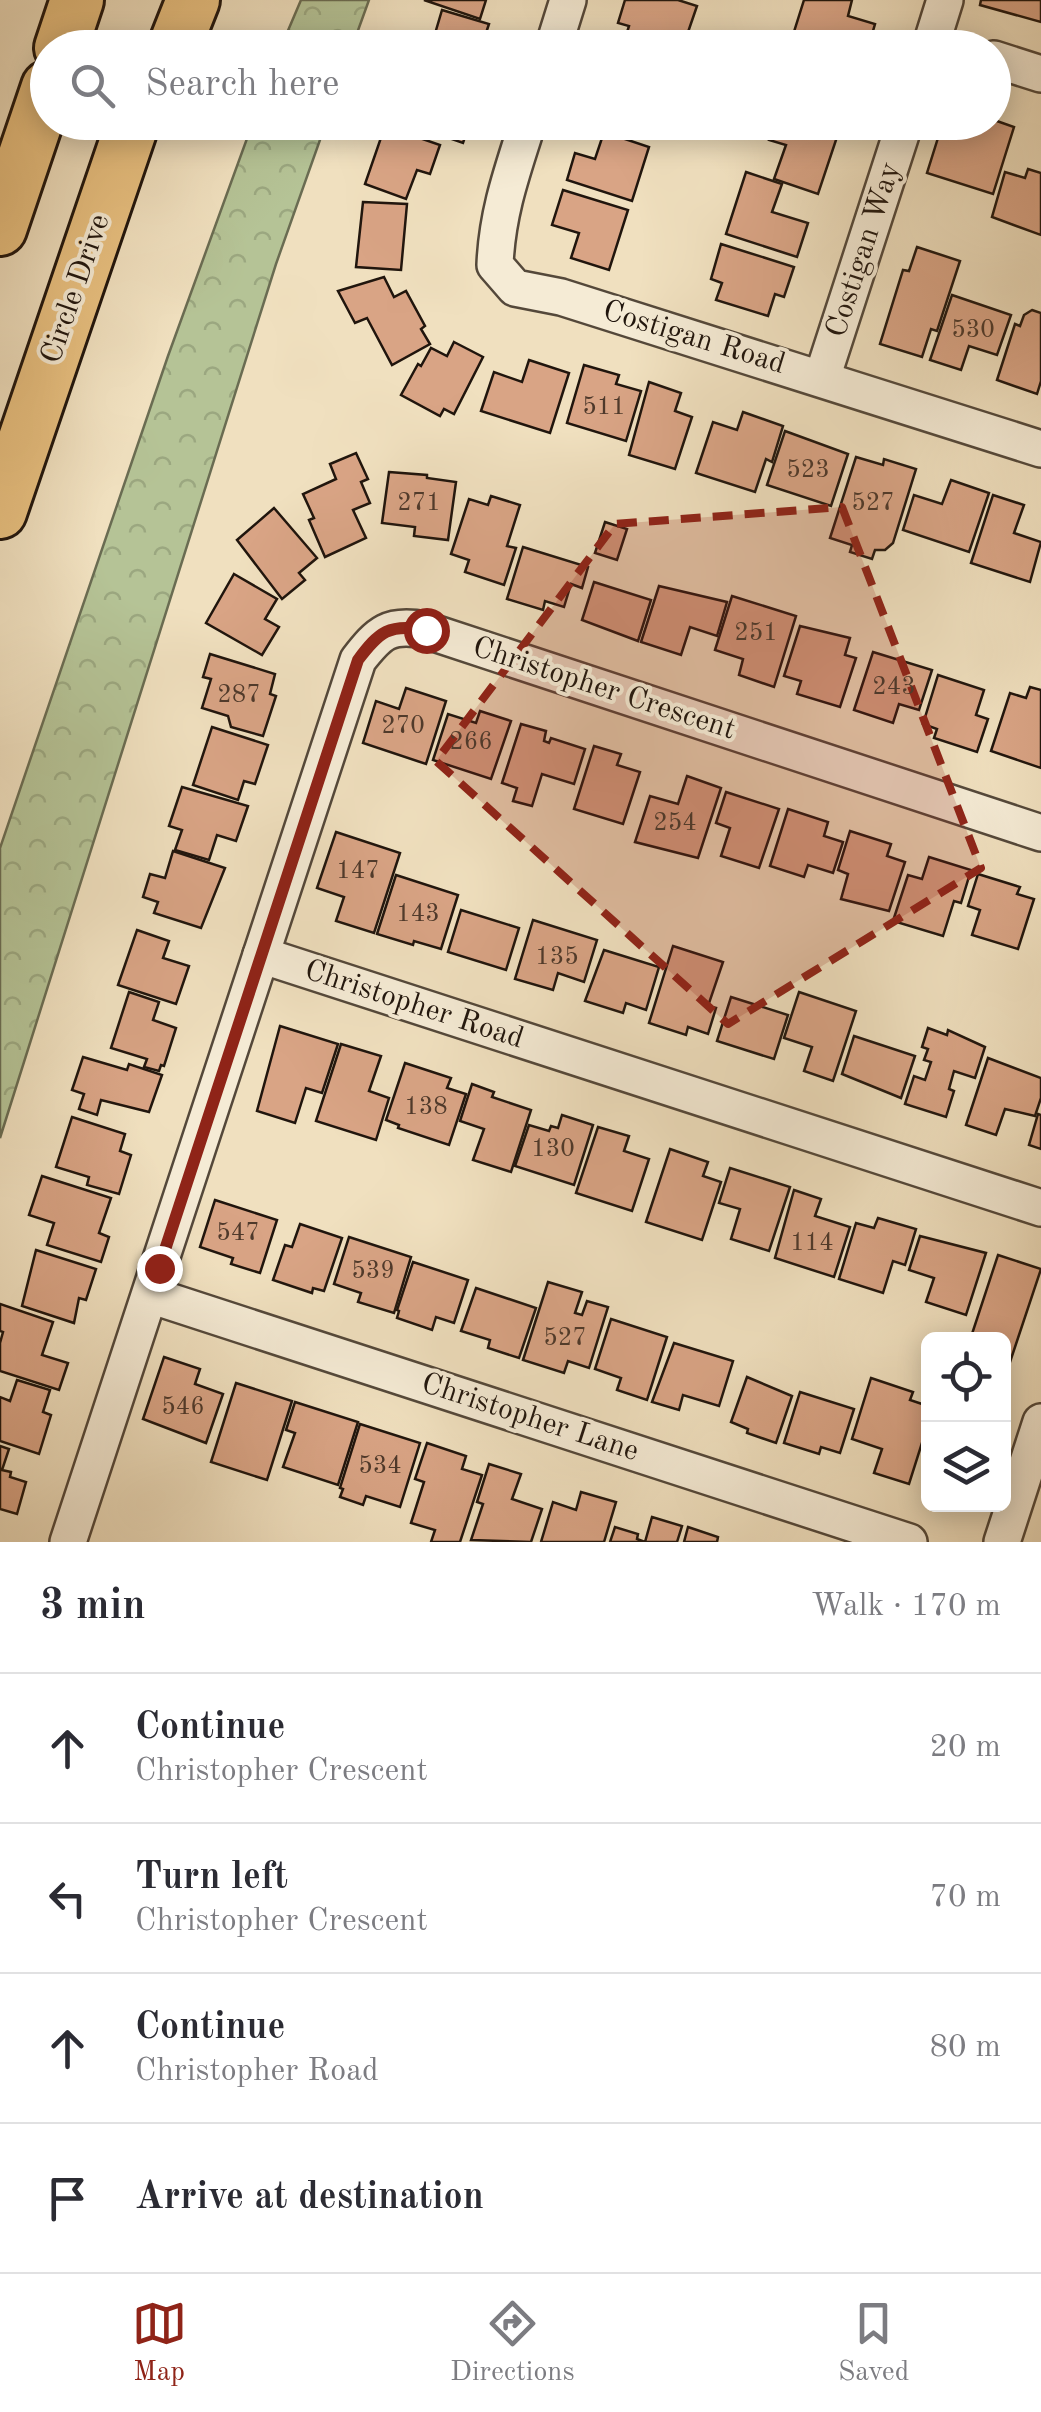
<!DOCTYPE html>
<html lang="en">
<head>
<meta charset="utf-8">
<style>
  :root { --surface:#fff; --page:#f2f2f3; --text:#2b2b33; --muted:#7c7c81; --line:#e1e1e2; --accent:#8f2418 }
  body { margin:0; font-family:"Old Standard TT",serif; background:var(--page); color:var(--text) }
  .controls { position:absolute; right:30px; bottom:30px; display:grid; overflow:hidden; border-radius:15px; box-shadow:0 5px 25px #0003 }
  .controls button { width:90px; height:90px; display:grid; place-items:center; padding:0; border:0; border-bottom:2px solid var(--line); background:var(--surface); color:var(--text); font:50px sans-serif }
  .stop { position:absolute; width:30px; height:30px; margin:-22px; border:8px solid #8f2418; border-radius:50%; background:#fff }
  .stop.end { background:#8f2418; border-color:#fff; box-shadow:0 2px 10px #0008 }
  .list { margin:0; padding:0; list-style:none }
  h2 { display:flex; justify-content:space-between; align-items:center; height:130px; margin:0; padding:0 40px; font-size:42px }
  h2 small { font-size:32px; font-weight:400; color:var(--muted) }
  .list li { display:grid; grid-template-columns:65px 1fr auto; gap:30px; align-items:center; box-sizing:border-box; height:150px; padding:0 40px; border-top:2px solid var(--line) }
  .list b { display:block; font-size:38px; white-space:nowrap }
  .list p { margin:0; font-size:32px; white-space:nowrap; color:var(--muted) }
  .list em { font-size:32px; font-style:normal; color:var(--muted) }
  .icon { flex:none; width:55px; height:55px; fill:none; stroke:currentColor; stroke-width:2; stroke-linecap:round; stroke-linejoin:round }
  .map { position:relative; flex:none; width:1041px; height:1542px; overflow:hidden }
  .search { position:absolute; background:var(--surface); box-shadow:0 5px 25px #0003; left:30px; right:30px; top:30px; height:110px; display:flex; align-items:center; gap:25px; box-sizing:border-box; padding:0 35px; border-radius:55px; color:var(--muted); font-size:38px }
  .sheet { height:730px; background:var(--surface) }
  nav { display:flex; justify-content:space-around; align-items:center; box-sizing:border-box; height:140px; border-top:2px solid var(--line); background:var(--surface); font-size:28px; color:var(--muted) }
  nav a { display:grid; justify-items:center; gap:5px }
  nav .on { color:var(--accent) }
  .map>svg:first-child { display:block }
  .park { fill:url(#park-crowns); stroke:#6a6c52; stroke-width:2.5 }
  .building { fill:#d9a485; stroke:#20150d; stroke-width:2.5 }
  .lines { fill:none; stroke-linecap:round; stroke-linejoin:round }
  .minor-casing { stroke:#54483a; stroke-width:40 }
  .highway-casing { stroke:#20150d; stroke-width:58 }
  .minor { stroke:#f5ebd5; stroke-width:35 }
  .highway { stroke:#e8c080; stroke-width:52 }
  .route { stroke:#8f2418; stroke-width:12 }
  .marked { fill:#8f2418; fill-opacity:0.2; stroke:#8f2418; stroke-width:8; stroke-dasharray:20 12; stroke-linejoin:round }
  .labels { text-anchor:middle; dominant-baseline:central; stroke-width:8; stroke-linejoin:round; paint-order:stroke }
  .number-label { font-size:25px; fill:#4e392b }
  .street-label { font-size:30px; fill:#20150d; stroke:#f5ebd5 }
</style>
</head>
<body>
<div class="map">
<svg width="1041" height="1542" viewBox="0 0 1041 1542">
  <defs>
    <pattern id="park-crowns" width="20" height="18" patternUnits="userSpaceOnUse" patternTransform="scale(2.5)"><rect width="20" height="18" fill="#b5c396"/><path d="M2 6a3 3 0 1 1 6 0M12 15a3 3 0 1 1 6 0" fill="none" stroke="#9ba780"/></pattern>
  </defs>
  <rect width="100%" height="100%" fill="#f0e0bf"/>
  <filter id="stains"><feTurbulence type="fractalNoise" baseFrequency=".002" numOctaves="4"/><feColorMatrix values="0 0 0 0 .2 0 0 0 0 .09 0 0 0 0 .02 0 0 0 .5 -.17"/></filter>
  <radialGradient id="worn" r=".72"><stop offset=".6" stop-color="#630" stop-opacity="0"/><stop offset="1" stop-color="#630" stop-opacity=".3"/></radialGradient>
  <g class="park">
    <polygon points="301,0 369,0 352,47 281,47"/>
    <polygon points="253,122 326,123 276,264 0,1138 0,848 168,356"/>
  </g>
  <g class="building">
    <polygon points="424,0 486,0 480,19"/>
    <polygon points="625,0 678,0 697,6 686,38 679,35 675,48 622,48 629,26 618,23"/>
    <polygon points="804,0 852,0 848,16 875,24 868,48 835,48 793,35"/>
    <polygon points="981,0 1041,0 1041,22 980,5"/>
    <polygon points="442,10 489,24 481,48 414,48 419,33 434,37"/>
    <polygon points="994,120 1014,127 993,194 927,173 943,122 979,124"/>
    <polygon points="403,122 470,122 463,143"/>
    <polygon points="775,122 814,122 839,131 818,194 774,179 786,145 769,140"/>
    <polygon points="385,126 440,145 430,174 417,170 406,199 365,184"/>
    <polygon points="604,132 649,147 632,201 567,180 575,153 595,159"/>
    <polygon points="1028,169 1041,173 1041,235 992,217 1005,172 1025,178"/>
    <polygon points="746,172 782,184 772,212 808,223 797,257 726,234"/>
    <polygon points="563,190 628,210 609,270 571,258 579,233 552,225"/>
    <polygon points="363,202 407,204 401,270 356,267"/>
    <polygon points="721,244 794,267 784,297 775,294 768,316 716,300 722,283 711,279"/>
    <polygon points="917,247 960,261 937,331 931,329 922,357 880,344 903,270 909,271"/>
    <polygon points="384,277 394,297 406,291 425,326 421,329 430,344 392,365 367,318 355,323 338,291"/>
    <polygon points="952,295 1011,315 997,355 969,346 961,370 930,360"/>
    <polygon points="1032,310 1041,313 1041,381 1037,394 997,380 1015,324 1020,326 1024,315"/>
    <polygon points="454,342 483,357 454,414 444,409 440,416 401,395 418,364 421,366 431,348 447,356"/>
    <polygon points="529,360 569,373 550,433 481,411 494,372 522,382"/>
    <polygon points="584,365 619,375 616,384 641,391 626,441 567,423"/>
    <polygon points="649,382 681,393 675,411 692,417 675,469 629,455"/>
    <polygon points="743,412 783,426 772,462 766,459 755,492 696,473 713,422 737,430"/>
    <polygon points="785,431 848,454 831,506 767,485"/>
    <polygon points="356,453 368,479 361,482 370,503 353,510 366,538 325,557 309,520 314,518 303,494 336,479 330,464"/>
    <polygon points="856,457 883,465 884,459 916,469 893,543 885,550 875,550 872,559 850,552 852,545 830,538"/>
    <polygon points="389,472 427,475 427,478 456,482 448,540 414,536 415,527 382,523"/>
    <polygon points="951,480 989,493 969,552 903,530 914,495 942,504"/>
    <polygon points="993,495 1024,505 1014,533 1041,542 1030,582 971,563"/>
    <polygon points="491,496 520,505 507,546 516,548 504,585 465,572 469,560 451,554 469,499 488,505"/>
    <polygon points="274,508 317,558 299,573 305,580 282,599 237,540"/>
    <polygon points="605,522 627,529 617,560 595,553"/>
    <polygon points="523,547 588,567 582,588 571,584 564,607 545,601 543,610 507,599"/>
    <polygon points="234,574 277,599 265,619 279,627 262,655 206,623"/>
    <polygon points="594,582 651,600 638,641 582,620"/>
    <polygon points="659,586 727,602 717,636 690,627 681,655 641,642"/>
    <polygon points="732,596 796,616 774,687 739,675 743,659 715,650"/>
    <polygon points="800,626 850,638 845,655 856,658 840,707 797,694 801,681 784,676"/>
    <polygon points="873,652 932,670 919,710 899,704 893,723 854,710"/>
    <polygon points="210,654 275,674 270,694 276,696 263,736 231,727 228,716 202,708 211,679 203,677"/>
    <polygon points="938,675 984,690 976,715 988,719 977,752 934,738 937,729 923,724"/>
    <polygon points="1030,687 1041,690 1041,768 991,751 1010,693 1026,698"/>
    <polygon points="406,688 446,701 426,764 363,743 376,701 399,709"/>
    <polygon points="480,711 511,721 491,779 433,760 448,714 476,723"/>
    <polygon points="521,724 546,731 544,741 549,743 551,738 585,749 574,784 542,774 532,806 513,801 517,788 502,783"/>
    <polygon points="212,727 268,745 255,784 244,781 238,800 193,785"/>
    <polygon points="594,746 621,754 617,765 640,772 623,824 574,809"/>
    <polygon points="687,776 721,788 698,858 635,842 650,796 678,804"/>
    <polygon points="182,787 248,806 236,841 217,835 209,860 175,850 182,830 169,826"/>
    <polygon points="726,792 779,809 759,868 721,856 730,828 716,823"/>
    <polygon points="788,809 828,822 824,836 843,842 833,873 808,865 804,877 770,866"/>
    <polygon points="850,831 891,844 887,856 905,862 889,911 841,899 848,874 838,870"/>
    <polygon points="336,832 400,853 374,933 336,921 344,897 317,888"/>
    <polygon points="173,851 225,868 201,928 154,913 158,902 143,897 150,874 165,878"/>
    <polygon points="929,857 971,870 961,903 954,901 943,936 893,921 908,875 922,879"/>
    <polygon points="978,874 1020,887 1017,894 1034,899 1018,949 972,935 980,910 968,906"/>
    <polygon points="396,875 458,895 441,949 414,941 413,945 377,934"/>
    <polygon points="461,910 519,928 506,970 448,952"/>
    <polygon points="533,920 597,940 584,982 558,973 553,990 515,979"/>
    <polygon points="137,930 169,941 163,958 189,966 176,1004 118,985"/>
    <polygon points="673,946 723,962 708,1006 716,1008 708,1034 688,1027 686,1035 649,1023"/>
    <polygon points="604,950 659,967 646,1010 626,1003 623,1013 585,1001"/>
    <polygon points="129,992 159,1002 153,1020 176,1028 164,1066 161,1065 159,1071 144,1067 147,1059 111,1048"/>
    <polygon points="799,992 856,1011 833,1081 804,1071 812,1047 784,1038"/>
    <polygon points="731,997 788,1015 774,1059 717,1041"/>
    <polygon points="280,1026 338,1044 322,1093 306,1088 295,1123 257,1111"/>
    <polygon points="928,1028 947,1035 948,1030 985,1047 975,1078 954,1071 949,1089 954,1091 946,1117 905,1104 914,1076 925,1080 931,1062 924,1060 928,1049 922,1047"/>
    <polygon points="854,1036 915,1056 901,1098 842,1074"/>
    <polygon points="341,1044 381,1056 369,1091 389,1098 376,1140 316,1121"/>
    <polygon points="83,1057 127,1070 129,1064 162,1075 149,1112 101,1100 97,1115 79,1109 84,1094 72,1090"/>
    <polygon points="988,1058 1041,1078 1041,1098 1035,1116 1005,1109 996,1135 966,1125"/>
    <polygon points="405,1063 451,1078 447,1088 466,1094 449,1145 398,1128 399,1125 386,1120"/>
    <polygon points="472,1084 494,1092 492,1097 531,1110 511,1172 473,1160 484,1129 460,1121"/>
    <polygon points="1038,1114 1041,1115 1041,1149 1029,1145"/>
    <polygon points="562,1115 593,1125 574,1185 515,1166 529,1125 549,1131 551,1126 558,1128"/>
    <polygon points="72,1117 125,1134 120,1151 131,1155 119,1194 87,1185 89,1177 56,1167"/>
    <polygon points="598,1127 629,1136 624,1151 649,1159 632,1211 576,1193"/>
    <polygon points="670,1149 708,1162 703,1176 721,1182 702,1240 646,1222"/>
    <polygon points="730,1168 790,1187 769,1251 731,1239 740,1209 719,1203"/>
    <polygon points="42,1176 111,1198 99,1233 109,1237 101,1262 47,1245 54,1223 29,1215"/>
    <polygon points="794,1190 821,1199 815,1216 850,1227 834,1277 775,1258"/>
    <polygon points="215,1200 277,1220 260,1273 231,1264 233,1258 200,1247"/>
    <polygon points="878,1218 916,1229 905,1265 893,1261 883,1293 839,1279 856,1223 874,1228"/>
    <polygon points="300,1224 342,1238 324,1291 313,1288 312,1293 273,1280 285,1245 292,1247"/>
    <polygon points="920,1236 986,1253 966,1315 926,1302 934,1278 909,1270"/>
    <polygon points="349,1237 411,1257 394,1313 358,1302 361,1293 334,1284"/>
    <polygon points="36,1250 96,1269 86,1300 79,1298 74,1323 22,1306"/>
    <polygon points="998,1255 1041,1269 1009,1365 1004,1363 1004,1340 970,1340"/>
    <polygon points="413,1262 468,1280 454,1323 436,1317 432,1330 397,1318 399,1311 397,1310"/>
    <polygon points="548,1282 582,1292 575,1313 582,1315 587,1301 608,1307 589,1368 568,1361 564,1373 523,1360"/>
    <polygon points="476,1288 536,1308 519,1358 488,1348 490,1340 461,1331"/>
    <polygon points="0,1304 53,1322 42,1355 68,1363 59,1390 0,1371 0,1343 3,1332 0,1331"/>
    <polygon points="611,1319 667,1337 647,1400 617,1390 621,1378 595,1369"/>
    <polygon points="674,1343 733,1361 719,1406 683,1395 679,1410 652,1402"/>
    <polygon points="164,1357 200,1369 195,1384 223,1394 206,1443 143,1419"/>
    <polygon points="747,1377 792,1396 776,1443 747,1433 748,1429 731,1422"/>
    <polygon points="871,1378 913,1392 910,1400 928,1406 928,1424 909,1484 874,1473 882,1449 852,1439"/>
    <polygon points="17,1380 50,1390 43,1412 51,1415 39,1454 0,1441 0,1397 10,1401"/>
    <polygon points="236,1383 292,1401 267,1480 211,1462"/>
    <polygon points="800,1392 854,1409 840,1453 821,1447 819,1454 784,1443"/>
    <polygon points="295,1402 358,1422 338,1485 283,1467 295,1433 286,1430"/>
    <polygon points="360,1424 420,1443 400,1507 366,1496 363,1505 340,1497 343,1489 340,1488"/>
    <polygon points="427,1443 466,1456 462,1469 482,1475 460,1542 431,1542 435,1530 411,1523 424,1482 415,1479"/>
    <polygon points="0,1446 9,1449 2,1470 11,1472 10,1477 26,1482 17,1514 0,1509"/>
    <polygon points="489,1464 521,1474 512,1499 542,1509 531,1542 471,1540 483,1504 477,1502"/>
    <polygon points="581,1492 616,1502 604,1542 541,1542 553,1502 576,1510"/>
    <polygon points="652,1517 682,1526 677,1542 610,1542 615,1527 638,1534 637,1539 645,1542"/>
    <polygon points="688,1527 718,1537 717,1542 684,1542"/>
  </g>
  <g class="lines">
    <g class="minor-casing">
      <g id="minor">
        <polyline points="553,48 568,0"/>
        <polyline points="930,48 945,0"/>
        <polyline points="994,59 1041,74"/>
        <path d="M 528,122 C 512,172 497,213 495,265 L 515,288 L 561,297 L 1041,449"/>
        <polyline points="822,378 905,122"/>
        <path d="M 261,955 L 358,660 C 379,633 389,623 425,630 L 1041,833"/>
        <polyline points="150,1295 909,1542"/>
        <polyline points="68,1542 261,955 1041,1208"/>
        <polyline points="1002,1542 1041,1422"/>
      </g>
    </g>
    <g class="highway-casing">
      <g id="highway">
        <polyline points="61,48 77,0"/>
        <polyline points="174,48 193,0"/>
        <polyline points="0,229 48,87"/>
        <polyline points="0,512 133,122"/>
      </g>
    </g>
    <use href="#minor" class="minor"/>
    <use href="#highway" class="highway"/>
  </g>
  <g class="lines">
    <path class="route" d="M 159,1268 L 358,660 C 379,632 389,623 426,630"/>
  </g>
  <path class="marked" d="M 842,507 L 981,868 L 728,1024 L 436,761 L 615,524 Z"/>
  <g class="labels">
    <g class="number-label">
      <text x="973" y="330">530</text>
      <text x="604" y="407">511</text>
      <text x="808" y="470">523</text>
      <text x="419" y="503">271</text>
      <text x="873" y="503">527</text>
      <text x="756" y="633">251</text>
      <text x="894" y="687">243</text>
      <text x="239" y="695">287</text>
      <text x="403" y="726">270</text>
      <text x="471" y="742">266</text>
      <text x="675" y="823">254</text>
      <text x="358" y="871">147</text>
      <text x="418" y="914">143</text>
      <text x="557" y="957">135</text>
      <text x="426" y="1107">138</text>
      <text x="553" y="1149">130</text>
      <text x="238" y="1233">547</text>
      <text x="812" y="1243">114</text>
      <text x="373" y="1271">539</text>
      <text x="565" y="1338">527</text>
      <text x="183" y="1407">546</text>
      <text x="380" y="1466">534</text>
    </g>
    <g class="street-label">
      <text transform="translate(864 250) rotate(-72)">Costigan Way</text>
      <text transform="translate(76 289) rotate(-71)">Circle Drive</text>
      <text transform="translate(694 338) rotate(17)">Costigan Road</text>
      <text transform="translate(604 689) rotate(18)">Christopher Crescent</text>
      <text transform="translate(414 1005) rotate(18)">Christopher Road</text>
      <text transform="translate(530 1418) rotate(18)">Christopher Lane</text>
    </g>
  </g>
  <rect width="100%" height="100%" filter="url(#stains)"/>
  <rect width="100%" height="100%" fill="url(#worn)"/>
</svg>
<div class="controls">
<button><svg class="icon" aria-label="locate" viewBox="0 0 24 24"><circle cx="12" cy="12" r="6"/><path d="M12 2v4M12 18v4M2 12h4M18 12h4"/></svg></button>
<button><svg class="icon" aria-label="layers" viewBox="0 0 24 24"><path d="M12 4l9 5-9 5-9-5zM3 14l9 5 9-5"/></svg></button>
</div>
<div class="stop" style="left:426px;top:630px"></div>
<div class="stop end" style="left:159px;top:1268px"></div>
<div class="search"><svg class="icon" aria-label="search" viewBox="0 0 24 24"><circle cx="10" cy="10" r="6"/><path d="M15 15l6 6"/></svg>Search here</div>
</div>
<section class="sheet">
<h2>3 min<small>Walk · 170 m</small></h2>
<ul class="list">
<li><svg class="icon" aria-label="ahead" viewBox="0 0 24 24"><path d="M12 20V5M6 11l6-6 6 6"/></svg><div><b>Continue</b><p>Christopher Crescent</p></div><em>20 m</em></li>
<li><svg class="icon" aria-label="left" viewBox="0 0 24 24"><path d="M17 20v-9H6M10 6l-5 5 5 5"/></svg><div><b>Turn left</b><p>Christopher Crescent</p></div><em>70 m</em></li>
<li><svg class="icon" aria-label="ahead" viewBox="0 0 24 24"><path d="M12 20V5M6 11l6-6 6 6"/></svg><div><b>Continue</b><p>Christopher Road</p></div><em>80 m</em></li>
<li><svg class="icon" aria-label="arrive" viewBox="0 0 24 24"><path d="M6 21V4h12l-3 4 3 4H6"/></svg><div><b>Arrive at destination</b></div></li>
</ul>
</section>
<nav>
<a class="on"><svg class="icon" aria-label="map" viewBox="0 0 24 24"><path d="M3 6l6-2 6 2 6-2v14l-6 2-6-2-6 2zM9 4v14M15 6v14"/></svg>Map</a>
<a><svg class="icon" aria-label="directions" viewBox="0 0 24 24"><path d="M12 3l9 9-9 9-9-9zM9 14v-3h6M13 9l2 2-2 2"/></svg>Directions</a>
<a><svg class="icon" aria-label="saved" viewBox="0 0 24 24"><path d="M7 4h10v16l-5-4-5 4z"/></svg>Saved</a>
</nav>
</body>
</html>
